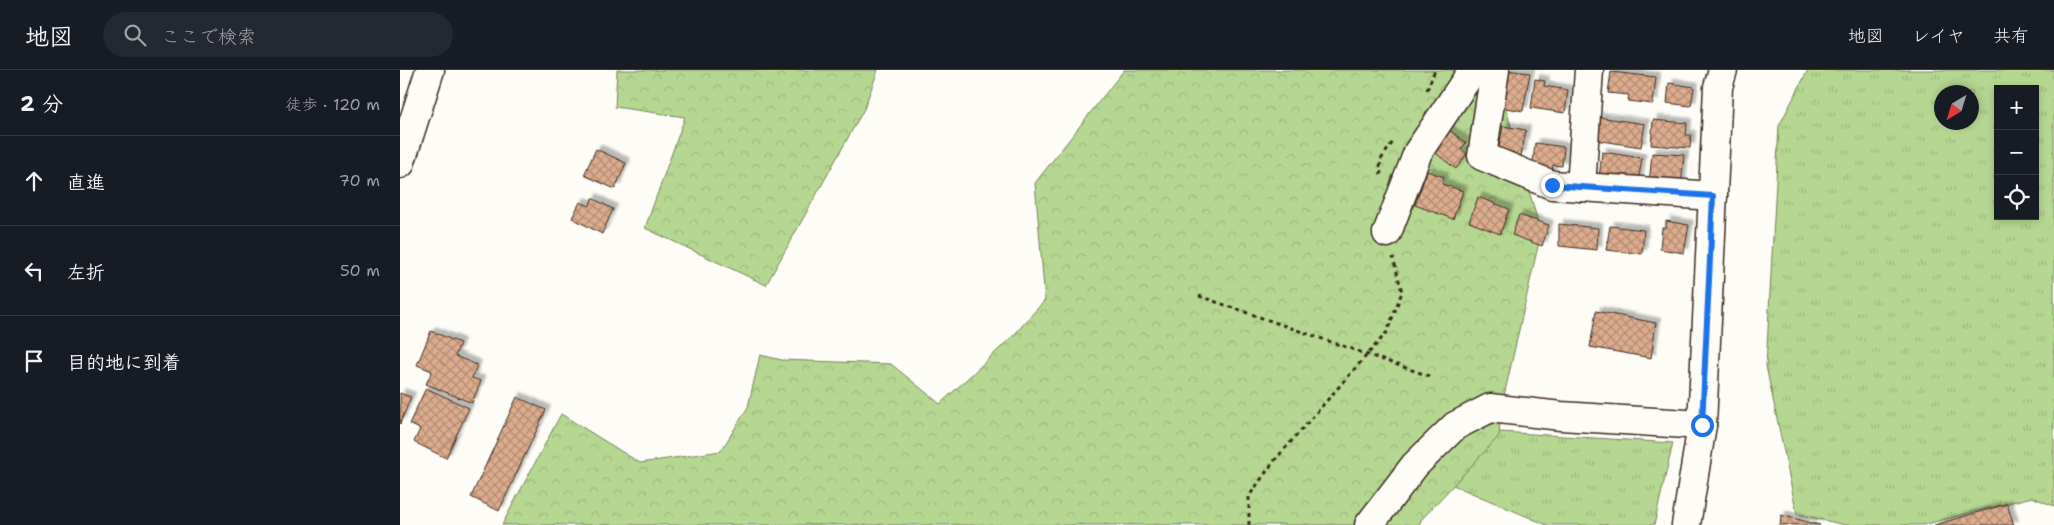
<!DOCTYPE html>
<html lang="ja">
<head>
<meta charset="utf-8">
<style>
  :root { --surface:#171b24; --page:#242831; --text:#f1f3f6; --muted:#9ea1a6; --line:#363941 }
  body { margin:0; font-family:"Shantell Sans","Klee One",sans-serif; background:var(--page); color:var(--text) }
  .controls { position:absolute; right:15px; top:15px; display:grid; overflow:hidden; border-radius:0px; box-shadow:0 2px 8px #0003 }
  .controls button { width:45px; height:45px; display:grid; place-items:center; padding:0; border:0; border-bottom:1px solid var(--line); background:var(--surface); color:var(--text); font:25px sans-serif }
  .compass { position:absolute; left:1534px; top:15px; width:45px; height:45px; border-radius:50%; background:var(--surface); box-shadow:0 2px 8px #0003; rotate:218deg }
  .stop { position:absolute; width:15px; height:15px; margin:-11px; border:4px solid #1a73e8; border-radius:50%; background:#fff }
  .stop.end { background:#1a73e8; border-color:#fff; box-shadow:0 1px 5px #0008 }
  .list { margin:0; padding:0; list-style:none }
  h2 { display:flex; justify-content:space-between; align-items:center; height:65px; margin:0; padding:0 20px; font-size:21px }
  h2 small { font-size:16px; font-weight:400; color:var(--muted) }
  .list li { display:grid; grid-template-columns:32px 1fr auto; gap:15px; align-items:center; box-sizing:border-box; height:90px; padding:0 20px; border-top:1px solid var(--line) }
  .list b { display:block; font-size:19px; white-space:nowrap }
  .list em { font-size:16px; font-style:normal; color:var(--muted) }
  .icon { flex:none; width:28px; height:28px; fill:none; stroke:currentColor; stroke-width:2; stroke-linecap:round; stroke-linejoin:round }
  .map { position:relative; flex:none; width:1654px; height:455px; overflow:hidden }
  header { display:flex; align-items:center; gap:30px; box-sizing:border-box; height:70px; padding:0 25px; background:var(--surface); border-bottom:1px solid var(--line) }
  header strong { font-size:24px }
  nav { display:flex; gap:28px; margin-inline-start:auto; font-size:18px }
  .search { width:350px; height:45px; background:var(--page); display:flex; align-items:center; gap:12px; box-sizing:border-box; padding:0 18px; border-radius:28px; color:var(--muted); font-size:19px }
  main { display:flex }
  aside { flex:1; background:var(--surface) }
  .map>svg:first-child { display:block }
  .grass { fill:url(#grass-tufts); stroke:#788058; fill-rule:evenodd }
  .forest { fill:url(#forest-crowns); stroke:#788058 }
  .building { fill:url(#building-cross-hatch); stroke:#3b2a1e; filter:url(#shadow) }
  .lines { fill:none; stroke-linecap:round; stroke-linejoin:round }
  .minor-casing { stroke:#3b2a1e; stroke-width:31 }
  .path { stroke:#3b2a1e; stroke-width:3; stroke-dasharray:4 4; stroke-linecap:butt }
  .minor { stroke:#fdfcf7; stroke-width:28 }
  .path-bridge { stroke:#3b2a1e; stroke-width:3; stroke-dasharray:4 4; stroke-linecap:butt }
  .route { stroke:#1a73e8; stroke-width:6 }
</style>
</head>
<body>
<header>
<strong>地図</strong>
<div class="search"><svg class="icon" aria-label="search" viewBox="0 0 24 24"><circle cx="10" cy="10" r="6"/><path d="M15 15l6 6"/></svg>ここで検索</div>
<nav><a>地図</a><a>レイヤ</a><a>共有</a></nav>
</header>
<main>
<aside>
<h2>2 分<small>徒歩 · 120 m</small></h2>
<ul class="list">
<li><svg class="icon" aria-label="ahead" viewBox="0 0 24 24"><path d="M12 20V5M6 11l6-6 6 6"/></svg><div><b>直進</b></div><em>70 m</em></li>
<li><svg class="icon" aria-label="left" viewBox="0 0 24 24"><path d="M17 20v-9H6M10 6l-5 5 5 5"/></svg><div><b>左折</b></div><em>50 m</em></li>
<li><svg class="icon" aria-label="arrive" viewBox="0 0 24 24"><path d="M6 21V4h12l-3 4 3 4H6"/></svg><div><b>目的地に到着</b></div></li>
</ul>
</aside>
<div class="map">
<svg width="1654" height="455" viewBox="0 0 1654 455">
  <defs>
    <pattern id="grass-tufts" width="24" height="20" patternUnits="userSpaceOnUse" patternTransform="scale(1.25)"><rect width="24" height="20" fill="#b5d791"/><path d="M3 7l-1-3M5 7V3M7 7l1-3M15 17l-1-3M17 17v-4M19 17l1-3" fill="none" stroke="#9db97d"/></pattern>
    <pattern id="forest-crowns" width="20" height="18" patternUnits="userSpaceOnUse" patternTransform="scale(1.25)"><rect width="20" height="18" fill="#b5d791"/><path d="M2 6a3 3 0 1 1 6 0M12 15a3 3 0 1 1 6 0" fill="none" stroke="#9db97d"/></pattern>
    <pattern id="building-cross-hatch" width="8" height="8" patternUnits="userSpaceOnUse" patternTransform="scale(1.25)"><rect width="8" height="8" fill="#dcac8e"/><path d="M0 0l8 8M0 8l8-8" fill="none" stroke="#b48c73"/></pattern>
    <filter id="shadow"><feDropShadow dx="4.5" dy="-4.5" stdDeviation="1" flood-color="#0004"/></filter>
  </defs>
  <rect width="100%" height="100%" fill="#fdfcf7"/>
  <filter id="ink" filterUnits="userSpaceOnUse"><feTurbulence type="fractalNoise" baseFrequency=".02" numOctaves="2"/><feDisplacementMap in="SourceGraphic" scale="10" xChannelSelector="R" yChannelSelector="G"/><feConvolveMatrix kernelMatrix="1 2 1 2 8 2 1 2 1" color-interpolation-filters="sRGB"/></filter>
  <g filter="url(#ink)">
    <g class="grass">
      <path d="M 1408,0 L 1654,0 L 1654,436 L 1632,427 L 1523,455 L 1445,455 L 1397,444 L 1366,296 L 1379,56 ZM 1598,19 L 1635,19 L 1635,146 L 1598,146 ZM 1542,22 L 1572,22 L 1572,52 L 1542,52 Z"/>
      <polygon points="1100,362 1273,373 1254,455 1147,455 1053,415"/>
    </g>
    <g class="forest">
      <polygon points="217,0 478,0 464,39 366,215 245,158 285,47 215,37"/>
      <polygon points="724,0 1095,0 1141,163 1101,339 1099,366 1021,450 1019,455 102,455 161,344 240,393 321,381 348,337 360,285 382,290 491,294 540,334 614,265 645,230 635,113"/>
    </g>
    <g class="building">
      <polygon points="1106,0 1130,3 1123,41 1100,37"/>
      <polygon points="1211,2 1256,7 1253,34 1228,31 1229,25 1208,23"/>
      <polygon points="1135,9 1145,11 1144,16 1168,20 1165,43 1131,38"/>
      <polygon points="1269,13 1294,17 1291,36 1267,33"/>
      <polygon points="1198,47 1245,54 1241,77 1195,70"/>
      <polygon points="1253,50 1287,53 1286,65 1291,65 1290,78 1251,75"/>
      <polygon points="1103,56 1126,60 1121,86 1098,82"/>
      <polygon points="1049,60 1066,73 1061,79 1067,84 1056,99 1033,81"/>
      <polygon points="1135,73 1164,77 1162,96 1153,95 1152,104 1132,101"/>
      <polygon points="196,79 226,93 215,119 184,105"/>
      <polygon points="1202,82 1242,88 1238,113 1199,108"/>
      <polygon points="1252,83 1284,85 1281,116 1249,114"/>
      <polygon points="1027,101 1044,107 1042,114 1063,121 1053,149 1015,135"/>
      <polygon points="1078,127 1109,139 1100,164 1069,152"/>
      <polygon points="192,128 213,139 202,164 172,148 180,132 190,136"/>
      <polygon points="1119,145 1149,155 1142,176 1112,165"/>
      <polygon points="1266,151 1289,155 1284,183 1260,179 1262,158 1266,158"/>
      <polygon points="1159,154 1198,158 1197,180 1159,176"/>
      <polygon points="1210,156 1244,160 1242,184 1206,180"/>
      <polygon points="1196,241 1256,253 1251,288 1190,277"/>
      <polygon points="31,261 60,273 55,286 77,295 72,308 81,311 72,333 26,314 32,301 17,295"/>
      <polygon points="26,318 69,338 46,388 14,372 20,359 9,354"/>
      <polygon points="0,323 11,327 0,354"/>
      <polygon points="117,327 146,340 99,441 71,427"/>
      <polygon points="1607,434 1614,455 1534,455"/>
      <polygon points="1381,445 1420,455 1380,455"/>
    </g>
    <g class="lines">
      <g class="minor-casing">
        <g id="minor">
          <polyline points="1095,0 1082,86 1152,115 1313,126"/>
          <polyline points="0,94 30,0"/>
          <polyline points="1181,117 1189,0"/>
          <polyline points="987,163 1018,82 1073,0"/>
          <polyline points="969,455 1015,395 1055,356 1090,338 1161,346 1302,355"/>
          <polyline points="1286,455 1302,355 1318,17 1323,0"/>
        </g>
      </g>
      <g class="path">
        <polyline points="1027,20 1035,0"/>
        <polyline points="981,105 980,91 994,70"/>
        <polyline points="849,455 849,426 874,391 987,262 1002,222 993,187"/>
      </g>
      <use href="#minor" class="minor"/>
      <polyline class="path-bridge" points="799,226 1032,307"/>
    </g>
  </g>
  <g class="lines" filter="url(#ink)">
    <polyline class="route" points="1152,115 1313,126 1302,355"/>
  </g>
</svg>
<div class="controls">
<button>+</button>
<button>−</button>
<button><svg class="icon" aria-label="locate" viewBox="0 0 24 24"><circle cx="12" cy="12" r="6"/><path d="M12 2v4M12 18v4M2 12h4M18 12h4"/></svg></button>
</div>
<svg class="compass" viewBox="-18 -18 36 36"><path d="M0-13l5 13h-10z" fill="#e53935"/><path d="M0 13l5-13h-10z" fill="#9ea1a6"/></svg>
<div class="stop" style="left:1302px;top:355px"></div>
<div class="stop end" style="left:1152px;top:115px"></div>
</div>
</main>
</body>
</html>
